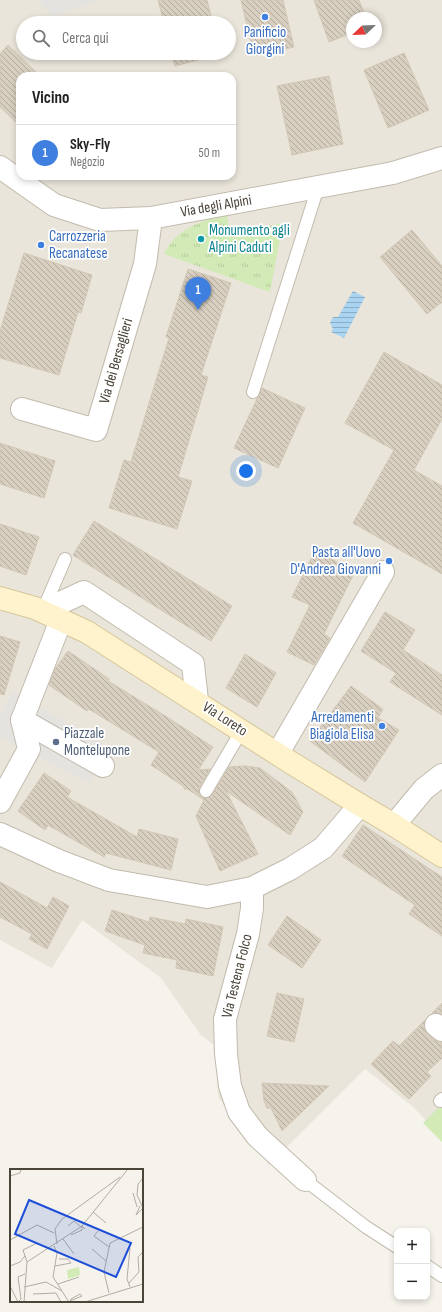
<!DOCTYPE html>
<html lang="it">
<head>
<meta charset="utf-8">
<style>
  :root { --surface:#fff; --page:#f6f6f6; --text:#222; --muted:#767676; --line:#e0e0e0; --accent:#7c3aed }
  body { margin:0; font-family:"Sofia Sans Condensed",sans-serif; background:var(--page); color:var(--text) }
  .controls { position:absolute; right:12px; bottom:12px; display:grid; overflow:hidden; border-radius:8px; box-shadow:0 2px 6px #0003 }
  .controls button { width:36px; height:36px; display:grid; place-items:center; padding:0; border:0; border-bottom:1px solid var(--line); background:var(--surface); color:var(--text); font:20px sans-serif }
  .compass { position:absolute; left:346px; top:12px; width:36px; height:36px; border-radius:50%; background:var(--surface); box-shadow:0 2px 6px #0003; rotate:247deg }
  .you { position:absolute; left:246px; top:471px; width:14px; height:14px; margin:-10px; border:3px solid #fff; border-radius:50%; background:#1a73e8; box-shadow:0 0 0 6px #1a73e833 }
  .badge { display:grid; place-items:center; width:26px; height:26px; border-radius:50%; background:var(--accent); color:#fff; font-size:13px; font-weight:700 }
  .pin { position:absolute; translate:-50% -33px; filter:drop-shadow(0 1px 2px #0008) }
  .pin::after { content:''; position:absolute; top:21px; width:14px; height:12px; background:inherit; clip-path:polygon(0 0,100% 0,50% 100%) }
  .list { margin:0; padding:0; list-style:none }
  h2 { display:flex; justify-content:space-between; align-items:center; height:52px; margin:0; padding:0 16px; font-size:17px }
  h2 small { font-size:13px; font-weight:400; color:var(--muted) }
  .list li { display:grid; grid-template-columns:26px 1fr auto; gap:12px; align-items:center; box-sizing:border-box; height:56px; padding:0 16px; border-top:1px solid var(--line) }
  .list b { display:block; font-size:15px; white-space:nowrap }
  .list p { margin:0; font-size:13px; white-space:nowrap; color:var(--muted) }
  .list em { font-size:13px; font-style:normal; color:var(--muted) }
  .icon { flex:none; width:22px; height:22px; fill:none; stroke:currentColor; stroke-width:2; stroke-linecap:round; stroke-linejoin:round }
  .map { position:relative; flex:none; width:442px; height:1312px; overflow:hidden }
  .search { position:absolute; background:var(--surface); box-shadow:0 2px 6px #0003; left:16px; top:16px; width:220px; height:44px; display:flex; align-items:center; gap:10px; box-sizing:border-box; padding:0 14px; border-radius:22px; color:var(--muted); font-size:15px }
  .panel { position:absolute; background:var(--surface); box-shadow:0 2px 6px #0003; left:16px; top:72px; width:220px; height:108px; border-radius:12px }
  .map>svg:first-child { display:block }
  .residential { fill:#eae5da; fill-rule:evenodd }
  .grass { fill:url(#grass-tufts) }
  .park { fill:#d2eab5 }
  .parking { fill:#e5e3e0 }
  .water { fill:url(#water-rules) }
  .building { fill:url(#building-back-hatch); stroke:#d3c7b4 }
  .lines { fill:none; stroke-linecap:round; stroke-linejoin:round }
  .lane-casing { stroke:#c2bbae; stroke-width:14 }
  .street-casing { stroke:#c2bbae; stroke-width:24 }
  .secondary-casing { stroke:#d6c79b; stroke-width:24 }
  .lane { stroke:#fff; stroke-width:12 }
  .street { stroke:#fff; stroke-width:22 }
  .secondary { stroke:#fff3cd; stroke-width:22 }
  .shop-dot { fill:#3f7fe0; stroke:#fff; stroke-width:1.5 }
  .culture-dot { fill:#0f9aa8; stroke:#fff; stroke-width:1.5 }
  .service-dot { fill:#5c6f8a; stroke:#fff; stroke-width:1.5 }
  .labels { text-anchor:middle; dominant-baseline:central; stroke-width:3.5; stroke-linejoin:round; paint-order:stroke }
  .shop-label { font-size:15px; fill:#366cbe; stroke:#fff; text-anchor:end }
  .street-label { font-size:15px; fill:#4b4439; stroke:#fff }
  .culture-label { font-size:15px; fill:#0d838f; stroke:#fff; text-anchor:start }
  .service-label { font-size:15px; fill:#4e5e75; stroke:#fff; text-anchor:start }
  .inset-road { fill:none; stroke:#b2ada4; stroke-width:1 }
  .view { fill:#1d4ed8; fill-opacity:0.15; stroke:#1d4ed8; stroke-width:2 }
  .inset-edge { fill:none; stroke:#4b4439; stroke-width:2 }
</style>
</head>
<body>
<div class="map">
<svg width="442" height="1312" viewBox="0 0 442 1312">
  <defs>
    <pattern id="grass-tufts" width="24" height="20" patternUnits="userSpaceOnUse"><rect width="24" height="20" fill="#d2eab5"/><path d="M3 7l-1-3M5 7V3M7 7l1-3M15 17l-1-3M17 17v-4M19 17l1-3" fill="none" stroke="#b6ca9c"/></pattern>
    <pattern id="water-rules" width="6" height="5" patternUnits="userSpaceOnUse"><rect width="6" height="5" fill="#a9d4f2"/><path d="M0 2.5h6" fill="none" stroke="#8caec5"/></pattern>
    <pattern id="building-back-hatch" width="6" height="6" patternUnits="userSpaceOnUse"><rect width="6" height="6" fill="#d8cfc1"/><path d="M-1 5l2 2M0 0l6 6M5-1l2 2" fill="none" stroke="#b1aa9e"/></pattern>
  </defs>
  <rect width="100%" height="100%" fill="#f6f3ec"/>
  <path class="residential" d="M 0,0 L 442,0 L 442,1136 L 412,1106 L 365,1069 L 269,1165 L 218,1097 L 216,1047 L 200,1034 L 161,978 L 82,920 L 52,968 L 0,940 ZM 352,18 L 376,18 L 376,42 L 352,42 ZM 23,23 L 229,23 L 229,53 L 23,53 ZM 20,76 L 232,76 L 232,176 L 20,176 Z"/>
  <path class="grass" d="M 227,214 L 229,234 L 283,223 L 270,292 L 164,254 C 176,229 202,220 227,214 Z"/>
  <polygon class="park" points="442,1104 442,1142 423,1123"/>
  <g class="parking">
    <polygon points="37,0 102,0 54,16"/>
    <polygon points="12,691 110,748 89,783 0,737 0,717"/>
  </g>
  <polygon class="water" points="353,291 365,297 344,338 331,332 333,329 330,323 333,317 338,317"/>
  <g class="building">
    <polygon points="158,0 207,0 213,23 164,23"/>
    <polygon points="241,0 283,0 294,47 254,56"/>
    <polygon points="314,0 359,0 366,18 352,18 352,33 329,42"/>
    <polygon points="8,45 40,76 20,76 20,126 0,107 0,54"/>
    <polygon points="171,53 221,53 221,54 175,66"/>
    <polygon points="404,53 429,110 388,128 364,70"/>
    <polygon points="329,76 343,144 292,155 277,86"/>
    <polygon points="412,230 442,266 442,302 427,314 380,257"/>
    <polygon points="24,253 92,275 81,313 78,312 59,375 0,358 0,331"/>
    <polygon points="188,269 231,283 201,375 208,377 178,477 192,481 177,529 109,508 124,460 131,462 169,338 166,337"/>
    <polygon points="384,352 442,385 442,419 414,470 442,486 442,574 353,523 394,450 345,423"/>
    <polygon points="262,388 305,408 278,468 234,448"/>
    <polygon points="0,443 55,461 44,498 0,484"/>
    <polygon points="94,521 232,606 211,641 73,555"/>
    <polygon points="0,524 39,537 26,575 0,566"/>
    <polygon points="315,551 355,571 324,634 330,638 314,665 287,652 310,605 292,597"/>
    <polygon points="385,612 415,630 403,650 442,675 442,715 390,682 396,673 361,651"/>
    <polygon points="0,636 20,642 4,695 0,694"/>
    <polygon points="68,651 109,679 108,681 167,717 213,747 198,770 210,769 199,788 199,794 202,797 206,798 212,795 229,767 245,766 260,768 292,792 303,812 290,835 226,791 258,854 220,871 196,816 204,800 186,788 185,790 183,786 151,765 159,752 89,709 87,711 49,685 55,669"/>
    <polygon points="245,654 276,673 257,707 226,688"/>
    <polygon points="351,686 383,709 378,718 399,730 365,782 310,741"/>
    <polygon points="44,773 71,791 67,797 137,837 139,829 178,839 171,870 106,853 104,857 48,825 45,830 18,811"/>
    <polygon points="363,825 442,877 442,936 409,914 415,905 342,856"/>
    <polygon points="0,882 47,908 53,897 69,906 47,949 29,939 32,934 0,917"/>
    <polygon points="112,910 149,922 150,917 185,924 186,919 223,927 213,976 176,968 177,960 143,953 145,945 105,931"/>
    <polygon points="287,916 321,940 302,968 268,945"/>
    <polygon points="277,993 304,999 294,1042 267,1036"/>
    <polygon points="442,1003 442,1014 438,1013 432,1013"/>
    <polygon points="425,1020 424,1029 428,1034 434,1040 442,1042 442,1058 427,1072 431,1076 409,1099 371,1064 393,1041 399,1046"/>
    <polygon points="262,1083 329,1086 282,1131 271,1108 267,1108 264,1101"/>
  </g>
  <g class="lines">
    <g class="lane-casing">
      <g id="lane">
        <polyline points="253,392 318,187"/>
        <polyline points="43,610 65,559"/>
        <polyline points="206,791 242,730"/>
        <polyline points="440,1101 442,1099"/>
        <polyline points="305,1180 366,1227 397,1247"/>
        <polyline points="427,1266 442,1276"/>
      </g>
    </g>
    <g class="street-casing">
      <g id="street">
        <polyline points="0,167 54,205 100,220 151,218 393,173 442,158"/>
        <polyline points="22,409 96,430 145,264 151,218"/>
        <polyline points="43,611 84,592 193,664 197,701"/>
        <polyline points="61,620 22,720 103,766"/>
        <polyline points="278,753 383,572"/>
        <polyline points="0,802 29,749 22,720"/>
        <polyline points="394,825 424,789 442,775"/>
        <polyline points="0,834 59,861 109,880 207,897 252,888 290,869 323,848 360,805"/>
        <polyline points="252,888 252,908 248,934 225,1019 226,1054 230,1086 239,1112 257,1136 305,1180"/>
        <polyline points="436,1025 442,1030"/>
      </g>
    </g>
    <g class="secondary-casing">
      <polyline id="secondary" points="0,598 35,608 87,632 290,762 360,805 394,825 442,856"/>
    </g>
    <use href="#lane" class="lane"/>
    <use href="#street" class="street"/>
    <use href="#secondary" class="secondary"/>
  </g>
  <g class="shop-dot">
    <circle cx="265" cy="17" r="4"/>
    <circle cx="41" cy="245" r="4"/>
    <circle cx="389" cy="561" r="4"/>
    <circle cx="382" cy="726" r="4"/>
  </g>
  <circle class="culture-dot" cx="201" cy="239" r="4"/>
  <circle class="service-dot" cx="56" cy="742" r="4"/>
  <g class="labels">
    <g class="shop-label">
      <text x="265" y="32" text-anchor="middle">Panificio<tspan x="265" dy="17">Giorgini</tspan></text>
      <text x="49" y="236" text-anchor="start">Carrozzeria<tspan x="49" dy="17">Recanatese</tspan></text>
      <text x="381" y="552">Pasta all'Uovo<tspan x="381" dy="17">D'Andrea Giovanni</tspan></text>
      <text x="374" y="717">Arredamenti<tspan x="374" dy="17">Biagiola Elisa</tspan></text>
    </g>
    <g class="street-label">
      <text transform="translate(216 206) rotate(-10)">Via degli Alpini</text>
      <text transform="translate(116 361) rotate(-74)">Via dei Bersaglieri</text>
      <text transform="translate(225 719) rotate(33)">Via Loreto</text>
      <text transform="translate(237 976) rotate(-76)">Via Testena Folco</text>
    </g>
    <g class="culture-label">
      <text x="209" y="230">Monumento agli<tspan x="209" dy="17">Alpini Caduti</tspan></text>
    </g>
    <g class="service-label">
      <text x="64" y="733">Piazzale<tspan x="64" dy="17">Montelupone</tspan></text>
    </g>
  </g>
  <g transform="translate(10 1169)">
    <rect width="133" height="133" fill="#f6f3ec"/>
    <path d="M 69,98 L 70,106 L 58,110 L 57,101 Z" fill="#d2eab5"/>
    <path class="inset-road" d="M 0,7 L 10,4 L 11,0M 133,9 L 128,15 L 127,26 L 133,39M 123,24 L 127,38M 130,37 L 126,46 L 133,39M 83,43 L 96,54M 58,57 L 64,52 L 71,58M 88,62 L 84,67 L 99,78M 61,66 L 72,61 L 72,57 L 75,60M 53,70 L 64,85M 0,71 L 27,56 L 44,64M 47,75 L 45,60 L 52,50 L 110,8M 44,77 L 47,84 L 43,108 L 59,133M 120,79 L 117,110 L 120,118M 82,80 L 96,92M 17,93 L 72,57 L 118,0M 0,97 L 10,93 L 15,87M 45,97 L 61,94 L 58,90 L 49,90M 119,114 L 129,103 L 128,88 L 133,83M 48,115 L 69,108M 0,117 L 8,133M 14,118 L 36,113 L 52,122M 99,124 L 94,103 L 100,74 L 133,58M 23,125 L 46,124 L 51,133M 70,125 L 72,127 L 60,132 L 61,130 ZM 8,133 L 11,130 L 8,108 L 15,105M 14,133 L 17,93 L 13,81 L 27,74M 75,133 L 133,115"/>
    <path class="view" d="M 19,31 L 121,74 L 106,108 L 5,65 Z"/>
    <rect width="133" height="133" class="inset-edge"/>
  </g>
</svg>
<div class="controls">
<button>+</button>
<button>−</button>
</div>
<svg class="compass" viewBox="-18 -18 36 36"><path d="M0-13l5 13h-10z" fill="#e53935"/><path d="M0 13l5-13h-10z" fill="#767676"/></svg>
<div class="you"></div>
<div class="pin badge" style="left:198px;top:310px;background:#3f7fe0">1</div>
<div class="search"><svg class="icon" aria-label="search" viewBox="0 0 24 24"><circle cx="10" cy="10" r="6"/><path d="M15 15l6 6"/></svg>Cerca qui</div>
<section class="panel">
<h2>Vicino<small></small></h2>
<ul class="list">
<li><span class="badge" style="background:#3f7fe0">1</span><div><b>Sky-Fly</b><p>Negozio</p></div><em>50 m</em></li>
</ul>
</section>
</div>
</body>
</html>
